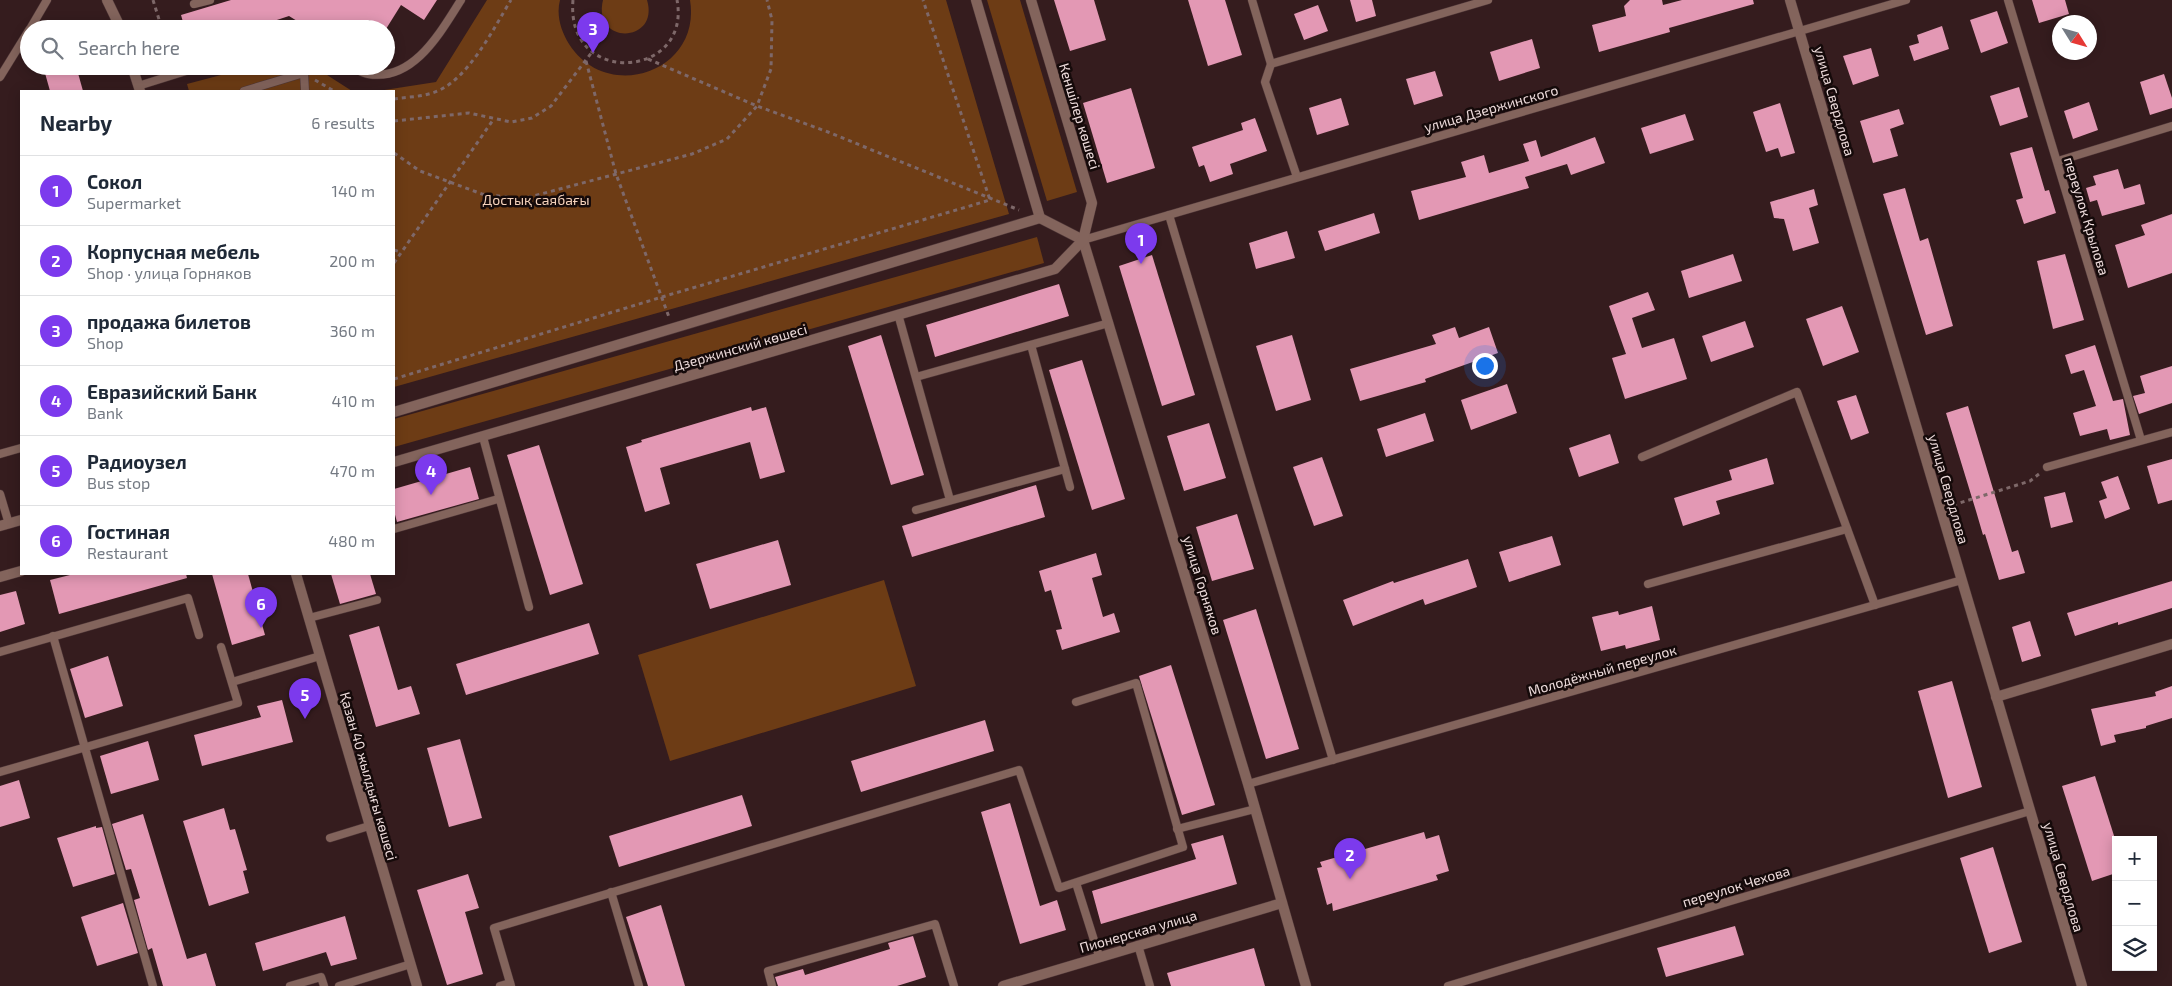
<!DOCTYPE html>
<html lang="en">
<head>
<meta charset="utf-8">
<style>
  :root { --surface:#fff; --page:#f6f6f7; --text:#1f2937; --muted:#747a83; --line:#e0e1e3; --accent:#7c3aed }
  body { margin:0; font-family:"Exo 2",sans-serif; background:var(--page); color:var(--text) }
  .controls { position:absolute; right:15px; bottom:15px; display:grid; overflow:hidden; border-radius:0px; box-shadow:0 2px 12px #0003 }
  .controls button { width:45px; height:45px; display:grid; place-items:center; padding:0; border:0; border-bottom:1px solid var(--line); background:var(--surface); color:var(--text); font:25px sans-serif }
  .compass { position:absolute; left:2052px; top:15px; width:45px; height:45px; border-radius:50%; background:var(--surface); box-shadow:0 2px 12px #0003; rotate:127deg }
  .you { position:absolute; left:1484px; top:365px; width:18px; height:18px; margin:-12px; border:4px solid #fff; border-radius:50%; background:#1a73e8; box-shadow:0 0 0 8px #1a73e833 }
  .badge { display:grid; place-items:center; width:32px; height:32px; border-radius:50%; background:var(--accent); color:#fff; font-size:16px; font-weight:700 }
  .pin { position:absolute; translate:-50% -41px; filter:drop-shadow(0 1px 2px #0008) }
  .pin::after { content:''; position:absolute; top:26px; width:18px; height:15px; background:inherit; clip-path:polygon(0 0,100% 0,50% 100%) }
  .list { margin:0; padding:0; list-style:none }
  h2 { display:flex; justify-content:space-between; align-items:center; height:65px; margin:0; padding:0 20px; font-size:21px }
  h2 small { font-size:16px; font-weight:400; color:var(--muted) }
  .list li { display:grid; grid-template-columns:32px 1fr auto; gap:15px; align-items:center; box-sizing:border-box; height:70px; padding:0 20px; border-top:1px solid var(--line) }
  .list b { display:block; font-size:19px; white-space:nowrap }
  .list p { margin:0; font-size:16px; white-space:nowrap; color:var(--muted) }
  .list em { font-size:16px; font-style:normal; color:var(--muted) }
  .icon { flex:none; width:28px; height:28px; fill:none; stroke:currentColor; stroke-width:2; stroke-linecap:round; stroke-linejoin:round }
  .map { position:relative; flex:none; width:2172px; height:986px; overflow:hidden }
  .search { position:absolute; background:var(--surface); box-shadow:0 2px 12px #0003; left:20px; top:20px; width:375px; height:55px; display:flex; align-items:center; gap:12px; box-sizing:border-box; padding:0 18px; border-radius:28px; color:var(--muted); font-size:19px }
  .panel { position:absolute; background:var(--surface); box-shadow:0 2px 12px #0003; left:20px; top:90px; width:375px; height:485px; border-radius:0px }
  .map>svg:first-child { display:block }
  .green { fill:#6d3c15 }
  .building { fill:#e398b4 }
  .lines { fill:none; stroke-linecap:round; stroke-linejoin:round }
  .service-casing { stroke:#4f3738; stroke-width:9 }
  .minor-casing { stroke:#4f3738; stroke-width:11 }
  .tertiary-casing { stroke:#4f3738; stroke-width:11 }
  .path { stroke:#7e6869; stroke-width:3; stroke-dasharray:4 4; stroke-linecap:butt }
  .service { stroke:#83645c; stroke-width:8 }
  .minor { stroke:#83645c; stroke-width:10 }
  .tertiary { stroke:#83645c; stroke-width:10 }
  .labels { text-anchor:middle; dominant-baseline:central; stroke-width:5; stroke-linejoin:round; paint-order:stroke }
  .street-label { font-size:14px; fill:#eddbdb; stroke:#150a0a }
  .park-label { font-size:14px; fill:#f5d2bb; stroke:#150a0a }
</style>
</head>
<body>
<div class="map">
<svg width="2172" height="986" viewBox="0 0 2172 986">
  <rect width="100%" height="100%" fill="#351c1e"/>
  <g class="green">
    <path d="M 487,0 L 560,0 C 556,15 561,31 569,44 C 607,104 702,72 690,0 L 946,0 L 1009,214 L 394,387 L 394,91 L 378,91 L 436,82 Z"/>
    <path d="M 603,0 L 647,0 C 660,43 592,46 603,0 Z"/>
    <polygon points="987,0 1020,0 1077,192 1047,201"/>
    <polygon points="255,66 313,66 352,91 189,91 187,84"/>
    <polygon points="1037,237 1044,263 394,447 394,419"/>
    <polygon points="884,580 916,686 670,761 638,655"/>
  </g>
  <g class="building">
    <polygon points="231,0 437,0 424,20 401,5 386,29 369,20 364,29 310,29 289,16 249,29 185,29 181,15"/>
    <polygon points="1054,0 1094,0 1106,40 1070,51"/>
    <polygon points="1188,0 1225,0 1242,55 1208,66"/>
    <polygon points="1350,0 1372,0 1376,16 1356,22"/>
    <polygon points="1630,0 1662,0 1663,5 1682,0 1753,0 1754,4 1669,28 1670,32 1599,52 1592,25 1626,16 1624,6"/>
    <polygon points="2032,0 2065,0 2069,14 2039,23"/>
    <polygon points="1318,5 1328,31 1304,40 1294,14"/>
    <polygon points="1997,11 2008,43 1981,53 1970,20"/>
    <polygon points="1942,26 1949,49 1914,61 1909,46 1919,43 1917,35"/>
    <polygon points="1532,39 1540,68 1499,81 1490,52"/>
    <polygon points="1871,48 1879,76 1853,85 1843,56"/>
    <polygon points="43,66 76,66 83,91 50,91"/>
    <polygon points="1435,71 1443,96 1414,105 1406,79"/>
    <polygon points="2164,74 2172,98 2172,108 2150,115 2140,82"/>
    <polygon points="2019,87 2028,117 2000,126 1990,96"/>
    <polygon points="1131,88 1155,168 1107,183 1083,103"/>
    <polygon points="1341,98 1349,125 1317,135 1309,108"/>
    <polygon points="2089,102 2098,130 2073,139 2064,111"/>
    <polygon points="1780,103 1795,153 1781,157 1778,148 1766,152 1753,112"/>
    <polygon points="1899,109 1904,124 1890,129 1898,156 1873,163 1860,121"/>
    <polygon points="1685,114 1694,140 1650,154 1641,128"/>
    <polygon points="1255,118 1267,151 1230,164 1233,174 1210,182 1204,165 1199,167 1192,147 1243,130 1241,123"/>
    <polygon points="1595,137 1605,163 1571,175 1567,164 1525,177 1529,188 1419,220 1411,191 1466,177 1461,162 1484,155 1489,173 1529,161 1523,144 1536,140 1541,157"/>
    <polygon points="2032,147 2045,191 2049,190 2056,213 2024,224 2016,200 2023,198 2010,153"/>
    <polygon points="2118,169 2124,189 2140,184 2145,204 2102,216 2097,200 2090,202 2086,188 2096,185 2093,176"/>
    <polygon points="1905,188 1920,241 1928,238 1953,326 1926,335 1883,194"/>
    <polygon points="1814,189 1818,205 1809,208 1819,243 1793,251 1784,219 1774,218 1770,202"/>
    <polygon points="1374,213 1380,233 1325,251 1318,231"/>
    <polygon points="2172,214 2172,273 2128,288 2115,245 2145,235 2141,225"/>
    <polygon points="1287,231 1295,258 1256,269 1249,243"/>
    <polygon points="1733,254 1742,281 1689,298 1681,271"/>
    <polygon points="2065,254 2084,320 2053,329 2037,261"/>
    <polygon points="1152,255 1195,395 1162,406 1119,266"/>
    <polygon points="1059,284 1069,316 935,357 926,325"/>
    <polygon points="1648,292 1655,310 1632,318 1642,348 1674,338 1687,379 1625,399 1612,358 1626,354 1609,306"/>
    <polygon points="1842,306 1859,352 1823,366 1806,319"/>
    <polygon points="1745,321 1754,347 1711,362 1702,336"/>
    <polygon points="1455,327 1459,338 1489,327 1498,353 1425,379 1426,382 1360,401 1350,369 1436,344 1432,335"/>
    <polygon points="881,335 924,475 891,485 848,346"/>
    <polygon points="1292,335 1311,400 1276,411 1256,346"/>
    <polygon points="2095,345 2113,401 2123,399 2130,435 2110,440 2107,429 2080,436 2073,413 2096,406 2084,370 2071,374 2065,355"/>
    <polygon points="1082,360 1125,499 1092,510 1049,370"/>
    <polygon points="2172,366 2172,403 2139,414 2133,396 2145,393 2140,376"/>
    <polygon points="1507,384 1517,413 1471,430 1461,400"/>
    <polygon points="1856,395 1869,433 1851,440 1837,401"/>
    <polygon points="1968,406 2012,552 2018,550 2025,573 1999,580 1985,534 1983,535 1976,511 1946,413"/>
    <polygon points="751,407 752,411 766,407 785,472 760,479 750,442 660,468 670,504 645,512 626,447 642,442 641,440"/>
    <polygon points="1425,413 1434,441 1386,457 1377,429"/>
    <polygon points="1209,423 1226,478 1184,491 1167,436"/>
    <polygon points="1610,434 1619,463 1579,477 1569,448"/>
    <polygon points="539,445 583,584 550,595 507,455"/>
    <polygon points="1322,457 1343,516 1314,526 1293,467"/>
    <polygon points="1767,458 1774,484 1716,501 1720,514 1683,526 1674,498 1732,480 1729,470"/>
    <polygon points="2172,459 2172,500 2158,504 2147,466"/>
    <polygon points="470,467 479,499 397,522 394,511 394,489"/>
    <polygon points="2118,476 2130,509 2105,519 2099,501 2107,498 2101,482"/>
    <polygon points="1036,485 1045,517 912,557 902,526"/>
    <polygon points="2065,492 2073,522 2051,528 2044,497"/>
    <polygon points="1237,514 1254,569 1212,581 1196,527"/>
    <polygon points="1552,536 1561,565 1509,582 1499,552"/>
    <polygon points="778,540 791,585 710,609 696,564"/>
    <polygon points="1096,553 1102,575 1092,578 1103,617 1114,613 1120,632 1062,650 1056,630 1062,629 1051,590 1045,592 1039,571"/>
    <polygon points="1468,559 1477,587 1425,605 1423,599 1353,626 1343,600 1393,581 1394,583"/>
    <polygon points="74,574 186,574 187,578 59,614 50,580"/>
    <polygon points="212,574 248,574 265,635 232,645"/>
    <polygon points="331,574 370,574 376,594 340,604"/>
    <polygon points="2172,581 2172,608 2118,625 2118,622 2075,636 2067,613"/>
    <polygon points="16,591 25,624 0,632 0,595"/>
    <polygon points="1652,606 1660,640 1626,649 1625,645 1601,651 1592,617 1618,611 1619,615"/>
    <polygon points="1256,609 1299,749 1266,759 1223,620"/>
    <polygon points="2030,621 2041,656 2022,662 2012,627"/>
    <polygon points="589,623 599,654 466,695 456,664"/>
    <polygon points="379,626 398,690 411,686 420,714 376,727 349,635"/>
    <polygon points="108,656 123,706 85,718 70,669"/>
    <polygon points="1171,665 1215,805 1182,815 1139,676"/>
    <polygon points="1952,681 1982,787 1948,798 1918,691"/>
    <polygon points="2172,686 2172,718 2146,726 2146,728 2114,735 2116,742 2101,746 2091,709 2156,696 2155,692"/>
    <polygon points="282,700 293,742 202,766 194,735 261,717 257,706"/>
    <polygon points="985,720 994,751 861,792 851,761"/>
    <polygon points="460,739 482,818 449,827 427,748"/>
    <polygon points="148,741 159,780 111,794 100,756"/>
    <polygon points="2095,776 2116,842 2116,873 2092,881 2062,786"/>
    <polygon points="19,780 30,818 0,827 0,786"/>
    <polygon points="742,795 752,826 619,867 609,836"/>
    <polygon points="1010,803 1040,906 1057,900 1066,930 1020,944 981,812"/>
    <polygon points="224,808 230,830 235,829 247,870 243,871 249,893 209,906 183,821"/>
    <polygon points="143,814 187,959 206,953 216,986 163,986 152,948 148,950 134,900 140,898 131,869 126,870 112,824"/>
    <polygon points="96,826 96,828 102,827 115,874 73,887 57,838"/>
    <polygon points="1424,832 1426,839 1439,835 1449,871 1436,875 1438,880 1333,911 1332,903 1327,905 1317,868 1322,867 1320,862"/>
    <polygon points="1223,835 1237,884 1101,924 1092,891 1196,859 1191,844"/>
    <polygon points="1993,847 2022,942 1989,953 1960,858"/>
    <polygon points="468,874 479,908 465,912 483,974 447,985 417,890"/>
    <polygon points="123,903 138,953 97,966 81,917"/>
    <polygon points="661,905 685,986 648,986 626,917"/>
    <polygon points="345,916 357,959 331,966 326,952 263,971 255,943"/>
    <polygon points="1735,926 1744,955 1666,977 1657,948"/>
    <polygon points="913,936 926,977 897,986 778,986 775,977 803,969 805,975 890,949 888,943"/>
    <polygon points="1254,948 1265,986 1171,986 1167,973"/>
  </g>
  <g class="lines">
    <g class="service-casing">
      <g id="service">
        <polyline points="1252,0 1271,64 1265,82 1297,177"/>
        <polyline points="2008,0 2141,440"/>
        <polyline points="194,4 210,0"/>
        <polyline points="30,29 47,0"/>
        <polyline points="1271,64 1488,0"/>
        <path d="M 350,66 C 356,69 362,73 368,74 C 414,82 441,31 461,0"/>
        <polyline points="0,77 29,30"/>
        <polyline points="138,86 202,66"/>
        <polyline points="244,91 304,73 305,91"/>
        <polyline points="2058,161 2172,126"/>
        <polyline points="1169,215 1333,760"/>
        <polyline points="1083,240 1906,0"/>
        <polyline points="898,314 950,500"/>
        <polyline points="1031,345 1070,487"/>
        <polyline points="916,377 1109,323"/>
        <polyline points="483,437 529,607"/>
        <polyline points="0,454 21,448"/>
        <polyline points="1642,457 1797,392 1875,605"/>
        <polyline points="2047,467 2172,432"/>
        <polyline points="0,494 9,524"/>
        <polyline points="916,510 1065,469"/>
        <polyline points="394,529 498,499"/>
        <polyline points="1648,584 1847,529"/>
        <polyline points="309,618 377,600"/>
        <polyline points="53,636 153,986"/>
        <polyline points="0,652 188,598 199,635"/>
        <polyline points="232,682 320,656"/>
        <polyline points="0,772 238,703 221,647"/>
        <polyline points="1248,784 1962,580"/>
        <polyline points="1177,829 1255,809"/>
        <polyline points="330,838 369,826"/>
        <polyline points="1076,883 1099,956"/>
        <polyline points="611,892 639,986"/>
        <polyline points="1138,945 1150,986"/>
        <polyline points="290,986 321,977 324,986"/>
        <polyline points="339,986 411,964"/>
        <polyline points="500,986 510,983"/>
        <polyline points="511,986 494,928 1019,770 1059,888 1183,847 1136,683 1076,702"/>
        <polyline points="772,986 768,971 935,924 954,986"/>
        <polyline points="1448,986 2030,811"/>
      </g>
    </g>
    <g class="minor-casing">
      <g id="minor">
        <polyline points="976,0 1040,218"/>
        <polyline points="1790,0 2082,986"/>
        <polyline points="1040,218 1083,240 1248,784 1306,986"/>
        <polyline points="394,412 1040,218"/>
        <polyline points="394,462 1055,269 1083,240 1092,203 1031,0"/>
        <polyline points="0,526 21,520"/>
        <polyline points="0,577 21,571"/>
        <polyline points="1996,697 2172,644"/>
        <polyline points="1003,986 1282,903"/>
      </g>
    </g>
    <g class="tertiary-casing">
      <g id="tertiary">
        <polyline points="107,0 121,29"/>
        <polyline points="132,66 140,91"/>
        <polyline points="296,574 417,986"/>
      </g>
    </g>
    <g class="path">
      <polyline points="153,0 162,29"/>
      <path d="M 573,0 C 565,88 692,79 677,0"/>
      <polyline points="648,59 757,106 828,132 1019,210"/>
      <polyline points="586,61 616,174 669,317"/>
      <polyline points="315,80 334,91"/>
      <path d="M 394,99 C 406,97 420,97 432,93 C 467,83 493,29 511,0"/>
      <polyline points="394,121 469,113 511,122 532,118 551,106 592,52"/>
      <polyline points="394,153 420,171 482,194 522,199 692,154 727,139 757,106 771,69 772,20 767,0"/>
      <polyline points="394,250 401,252"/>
      <polyline points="394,263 493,120"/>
      <polyline points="394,379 662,297 990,200 923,0"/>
      <polyline points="1953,505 2030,481 2039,474"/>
    </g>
    <use href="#service" class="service"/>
    <use href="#minor" class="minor"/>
    <use href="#tertiary" class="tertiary"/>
  </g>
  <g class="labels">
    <g class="street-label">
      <text transform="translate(1835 101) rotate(74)">улица Свердлова</text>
      <text transform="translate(1491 108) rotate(-16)">улица Дзержинского</text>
      <text transform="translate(1080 116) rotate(73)">Кеншілер көшесі</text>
      <text transform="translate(2087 216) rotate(73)">переулок Крылова</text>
      <text transform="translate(740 347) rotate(-16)">Дзержинский көшесі</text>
      <text transform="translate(1949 489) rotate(74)">улица Свердлова</text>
      <text transform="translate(1203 585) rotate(73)">улица Горняков</text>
      <text transform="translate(1602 670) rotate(-16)">Молодёжный переулок</text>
      <text transform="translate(369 776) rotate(74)">Қазан 40 жылдығы көшесі</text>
      <text transform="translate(2064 877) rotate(74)">улица Свердлова</text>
      <text transform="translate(1736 886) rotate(-17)">переулок Чехова</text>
      <text transform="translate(1138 931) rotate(-16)">Пионерская улица</text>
    </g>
    <g class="park-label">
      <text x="536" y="199">Достық саябағы</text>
    </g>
  </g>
</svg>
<div class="controls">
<button>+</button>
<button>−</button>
<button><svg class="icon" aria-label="layers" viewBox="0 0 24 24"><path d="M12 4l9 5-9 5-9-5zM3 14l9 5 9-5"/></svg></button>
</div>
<svg class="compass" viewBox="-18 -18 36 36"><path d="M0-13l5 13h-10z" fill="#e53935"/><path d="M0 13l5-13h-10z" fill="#747a83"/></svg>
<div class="you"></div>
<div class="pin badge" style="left:1141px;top:264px">1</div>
<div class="pin badge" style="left:1350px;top:879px">2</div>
<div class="pin badge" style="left:593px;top:53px">3</div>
<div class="pin badge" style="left:431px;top:495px">4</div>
<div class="pin badge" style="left:305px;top:719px">5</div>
<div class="pin badge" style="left:261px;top:628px">6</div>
<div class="search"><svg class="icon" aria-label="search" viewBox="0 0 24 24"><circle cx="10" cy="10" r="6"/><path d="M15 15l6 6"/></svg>Search here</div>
<section class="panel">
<h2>Nearby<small>6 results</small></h2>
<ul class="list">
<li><span class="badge">1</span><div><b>Сокол</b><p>Supermarket</p></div><em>140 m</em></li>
<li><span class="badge">2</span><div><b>Корпусная мебель</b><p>Shop · улица Горняков</p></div><em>200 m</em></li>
<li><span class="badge">3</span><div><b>продажа билетов</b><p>Shop</p></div><em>360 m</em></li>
<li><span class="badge">4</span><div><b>Евразийский Банк</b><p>Bank</p></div><em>410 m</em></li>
<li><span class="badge">5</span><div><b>Радиоузел</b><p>Bus stop</p></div><em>470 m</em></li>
<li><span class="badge">6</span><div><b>Гостиная</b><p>Restaurant</p></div><em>480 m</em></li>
</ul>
</section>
</div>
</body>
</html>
